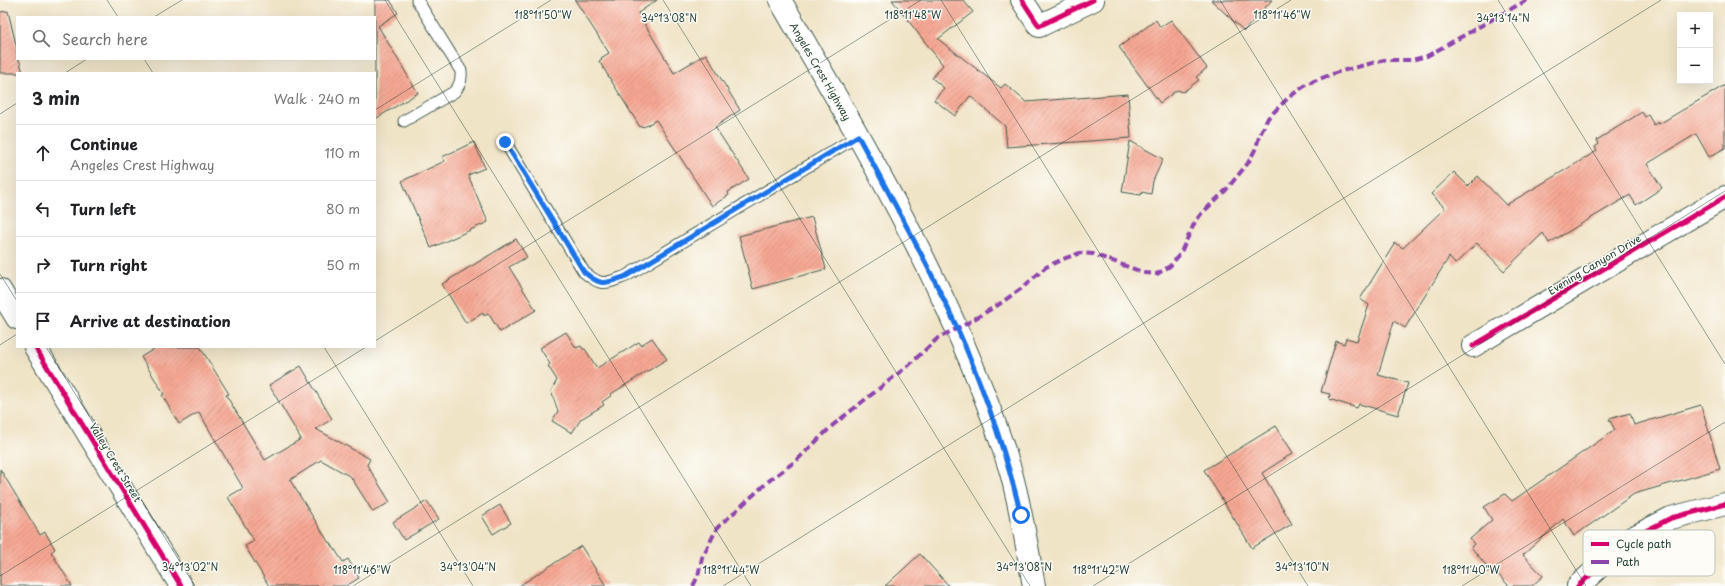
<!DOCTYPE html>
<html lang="en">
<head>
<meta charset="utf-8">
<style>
  :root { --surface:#fff; --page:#f6f6f6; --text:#202124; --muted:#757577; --line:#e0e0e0 }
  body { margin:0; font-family:"Playpen Sans",sans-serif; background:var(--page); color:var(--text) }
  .controls { position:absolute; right:12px; top:12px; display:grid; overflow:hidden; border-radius:0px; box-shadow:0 4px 16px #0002 }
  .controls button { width:36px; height:36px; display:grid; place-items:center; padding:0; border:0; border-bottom:1px solid var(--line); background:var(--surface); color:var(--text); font:20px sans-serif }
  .stop { position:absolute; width:12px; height:12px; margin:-9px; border:3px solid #1a73e8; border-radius:50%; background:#fff }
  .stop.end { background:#1a73e8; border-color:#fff; box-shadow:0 1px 4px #0008 }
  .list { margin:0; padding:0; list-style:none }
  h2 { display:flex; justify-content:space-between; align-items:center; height:52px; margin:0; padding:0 16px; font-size:17px }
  h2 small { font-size:13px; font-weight:400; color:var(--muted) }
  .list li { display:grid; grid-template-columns:26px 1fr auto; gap:12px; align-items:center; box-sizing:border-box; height:56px; padding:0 16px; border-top:1px solid var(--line) }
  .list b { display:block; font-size:15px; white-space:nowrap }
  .list p { margin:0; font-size:13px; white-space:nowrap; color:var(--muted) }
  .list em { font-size:13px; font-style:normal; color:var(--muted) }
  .icon { flex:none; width:22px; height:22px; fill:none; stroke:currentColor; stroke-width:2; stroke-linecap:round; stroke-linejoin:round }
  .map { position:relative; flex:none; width:1725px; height:586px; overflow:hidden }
  .search { position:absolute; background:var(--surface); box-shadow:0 4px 16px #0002; left:16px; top:16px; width:360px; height:44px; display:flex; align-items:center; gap:10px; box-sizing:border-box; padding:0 14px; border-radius:0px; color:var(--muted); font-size:15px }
  .panel { position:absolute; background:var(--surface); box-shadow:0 4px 16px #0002; left:16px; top:72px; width:360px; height:276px; border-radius:0px }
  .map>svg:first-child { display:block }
  .building { fill:url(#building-hatch) }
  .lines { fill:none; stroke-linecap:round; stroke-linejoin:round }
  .lane-casing { stroke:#3e564a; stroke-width:13 }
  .street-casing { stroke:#3e564a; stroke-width:24 }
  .primary-casing { stroke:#3e564a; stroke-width:24 }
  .lane { stroke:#fff; stroke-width:11 }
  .street { stroke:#fff; stroke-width:22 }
  .primary { stroke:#fff; stroke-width:22 }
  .quiet { stroke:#8e44ad; stroke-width:4; stroke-dasharray:8 4; stroke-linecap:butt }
  .cycleway-casing { stroke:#fdfcf7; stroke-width:8 }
  .cycleway { stroke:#d6006c; stroke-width:5 }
  .route { stroke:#1a73e8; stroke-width:5 }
  .ticks { fill:none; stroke:#1f3d34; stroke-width:1; stroke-opacity:0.45 }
  .labels { text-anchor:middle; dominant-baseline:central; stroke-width:3; stroke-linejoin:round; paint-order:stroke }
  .street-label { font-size:10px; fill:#1f3d34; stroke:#fdfcf7 }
  .key { fill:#fdfcf7; stroke:#bac3bc; stroke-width:1 }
  .key-label { font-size:11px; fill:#1f3d34 }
  .ticks-label { font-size:10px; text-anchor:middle; fill:#1f3d34; stroke:#fdfcf7; stroke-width:3; stroke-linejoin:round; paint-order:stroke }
</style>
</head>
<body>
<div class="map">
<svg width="1725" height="586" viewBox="0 0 1725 586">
  <defs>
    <pattern id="building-hatch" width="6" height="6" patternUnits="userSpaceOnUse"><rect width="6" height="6" fill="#f7a793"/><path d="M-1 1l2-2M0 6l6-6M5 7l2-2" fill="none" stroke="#c78979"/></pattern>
  </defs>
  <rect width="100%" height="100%" fill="#fdfcf7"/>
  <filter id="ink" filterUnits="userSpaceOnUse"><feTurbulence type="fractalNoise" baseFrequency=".025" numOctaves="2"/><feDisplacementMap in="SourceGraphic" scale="8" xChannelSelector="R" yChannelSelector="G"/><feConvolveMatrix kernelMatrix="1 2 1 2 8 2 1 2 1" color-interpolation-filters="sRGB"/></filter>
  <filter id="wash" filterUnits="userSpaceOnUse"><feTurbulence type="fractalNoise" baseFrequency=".012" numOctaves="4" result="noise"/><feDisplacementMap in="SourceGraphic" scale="16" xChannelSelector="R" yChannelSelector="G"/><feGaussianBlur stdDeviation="0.9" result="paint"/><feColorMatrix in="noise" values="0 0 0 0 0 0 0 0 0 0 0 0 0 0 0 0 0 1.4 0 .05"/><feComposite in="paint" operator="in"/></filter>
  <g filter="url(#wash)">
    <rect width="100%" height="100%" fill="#f0e4c7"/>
    <g id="blocks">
      <g class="building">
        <polygon points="375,0 390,0 398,13 378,26 418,93 375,119"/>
        <polygon points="575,0 657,0 638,13 674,73 706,54 740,110 715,127 749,179 728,192 729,195 712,206 656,120 644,127 643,126 640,127 599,61 602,59 601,58 609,53"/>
        <polygon points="892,0 963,0 973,12 938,39 1001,88 1005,84 1026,102 1128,94 1131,138 1007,147 1005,126 970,96 955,116 934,100 944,88 932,78 943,65"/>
        <polygon points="1211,0 1272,0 1244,31"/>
        <polygon points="8,11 17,49 17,59 19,59 23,73 0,73 0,12"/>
        <polygon points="1156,20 1160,27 1171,20 1207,68 1196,77 1199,80 1183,92 1177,90 1160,103 1119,47"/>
        <polygon points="1725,85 1725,148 1709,157 1696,134 1647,164 1662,188 1636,205 1630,195 1549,243 1543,233 1504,271 1477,243 1455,264 1449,257 1405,328 1394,321 1378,375 1408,383 1398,415 1359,404 1357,408 1329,399 1330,394 1321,392 1336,341 1344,344 1346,338 1357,341 1369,305 1360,299 1395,243 1403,248 1445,208 1431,194 1454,172 1468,186 1478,176 1506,205 1597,151 1595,147 1599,144 1597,140 1642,112 1645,117 1648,115 1654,125 1658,122 1659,124"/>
        <polygon points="1130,141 1163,159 1153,181 1151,194 1142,192 1141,195 1122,192"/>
        <polygon points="474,142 485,168 468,175 488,222 431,248 402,181 445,161 442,157"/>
        <polygon points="812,217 826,269 753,289 739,236"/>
        <polygon points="516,239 527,257 509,267 536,310 500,332 488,313 484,316 483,313 466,323 442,284"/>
        <polygon points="566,332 576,348 581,346 583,349 585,349 597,368 639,342 641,345 652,338 667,359 611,394 612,395 602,402 604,405 581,419 572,433 552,421 558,411 551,391 557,380 548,366 550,364 540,348"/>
        <polygon points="157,347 200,347 229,394 226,395 265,460 301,439 269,385 301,366 332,419 316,429 370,459 367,465 390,502 373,512 351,477 321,460 290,480 329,543 330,542 343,562 348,559 359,578 346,586 269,586 245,546 254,541 228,497 243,488 199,412 179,424 162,395 164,394 141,357"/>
        <polygon points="1701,405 1720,469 1634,494 1574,536 1563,519 1523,555 1543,576 1532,586 1509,586 1492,568 1490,570 1471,547 1474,544 1470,539 1492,520 1484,507 1505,494 1512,501 1615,430 1609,419 1630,413 1634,425"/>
        <polygon points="1276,426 1293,453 1262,473 1292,524 1252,548 1204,470"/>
        <polygon points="0,469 40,535 45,532 55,549 51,552 72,586 0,586"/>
        <polygon points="427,501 439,519 404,540 393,522"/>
        <polygon points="500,505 511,523 493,534 482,516"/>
        <polygon points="581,546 606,586 519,586"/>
        <polygon points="920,554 949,586 885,586"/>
      </g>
    </g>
  </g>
  <g filter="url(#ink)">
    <use href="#blocks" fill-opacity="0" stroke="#3e564a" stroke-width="1"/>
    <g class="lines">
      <g class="lane-casing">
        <g id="lane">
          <path d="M 404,121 L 454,92 C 460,86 462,80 461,71 L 417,0"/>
          <path d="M 505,142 L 584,272 C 602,287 604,284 626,276 L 858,136"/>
        </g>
      </g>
      <g class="street-casing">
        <g id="street">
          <polyline points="1022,0 1039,26 1093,0"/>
          <polyline points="0,290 17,318"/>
          <polyline points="1473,346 1725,197"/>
          <polyline points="35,347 181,586"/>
          <polyline points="1578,586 1630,539 1671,518 1725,504"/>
        </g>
      </g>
      <g class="primary-casing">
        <path id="primary" d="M 780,0 C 867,150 958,302 1010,469 C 1021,507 1027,547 1034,586"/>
      </g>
      <use href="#lane" class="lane"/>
      <use href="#street" class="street"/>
      <use href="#primary" class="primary"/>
      <polyline class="quiet" points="693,586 698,576 702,558 717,528 771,479 797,460 833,425 909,365 938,338 964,325 998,305 1022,288 1046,267 1063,259 1080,253 1093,254 1145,273 1157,274 1170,266 1180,254 1195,222 1201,214 1226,190 1248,163 1256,148 1259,137 1268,118 1289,97 1309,83 1338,72 1384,60 1412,60 1427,56 1527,0"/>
      <g class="cycleway-casing">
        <g id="cycleway">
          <polyline points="1022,0 1039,26 1093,0"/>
          <polyline points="1473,346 1725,197"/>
          <polyline points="35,347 181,586"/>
          <polyline points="1578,586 1630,539 1671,518 1725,504"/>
        </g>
      </g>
      <use href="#cycleway" class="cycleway"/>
    </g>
  </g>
  <g class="lines" filter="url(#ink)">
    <path class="route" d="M 505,142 L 584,272 C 602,287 604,284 626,276 L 858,136 C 895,205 934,274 965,346 C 988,401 1007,457 1021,515"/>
  </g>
  <path class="ticks" d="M 107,0 L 118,17M 385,0 L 751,586M 663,0 L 1030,586M 941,0 L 1308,586M 1220,0 L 1586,586M 1498,0 L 1725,364M 154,17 L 182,0M 144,59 L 153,73M 65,73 L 87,59M 375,110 L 551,0M 0,114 L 17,103M 0,274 L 17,301M 375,341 L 921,0M 0,345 L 17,334M 46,347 L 195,586M 324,347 L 473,586M 0,576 L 366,347M 353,586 L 1291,0M 723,586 L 1661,0M 1093,586 L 1725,191M 1462,586 L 1725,422"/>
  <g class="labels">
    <g class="street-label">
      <text transform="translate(821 71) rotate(60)">Angeles Crest Highway</text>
      <text transform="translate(1594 264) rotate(-31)">Evening Canyon Drive</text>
      <text transform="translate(116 462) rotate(59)">Valley Crest Street</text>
    </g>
  </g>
  <rect x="1583" y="530" width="132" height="46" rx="6" class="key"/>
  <rect x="1591" y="542" width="18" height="4" fill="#d6006c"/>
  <rect x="1591" y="560" width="18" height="4" fill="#8e44ad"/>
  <g class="key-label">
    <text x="1616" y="548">Cycle path</text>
    <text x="1616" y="566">Path</text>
  </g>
  <g class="ticks-label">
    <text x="543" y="19">118°11'50"W</text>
    <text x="913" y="19">118°11'48"W</text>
    <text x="1282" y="19">118°11'46"W</text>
    <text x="1503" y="22">34°13'14"N</text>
    <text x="669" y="22">34°13'08"N</text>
    <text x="190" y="571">34°13'02"N</text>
    <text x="468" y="571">34°13'04"N</text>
    <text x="1024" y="571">34°13'08"N</text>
    <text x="1302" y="571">34°13'10"N</text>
    <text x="362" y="574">118°11'46"W</text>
    <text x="731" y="574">118°11'44"W</text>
    <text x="1101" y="574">118°11'42"W</text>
    <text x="1471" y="574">118°11'40"W</text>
  </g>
</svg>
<div class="controls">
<button>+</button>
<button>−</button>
</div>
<div class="stop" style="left:1021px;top:515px"></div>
<div class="stop end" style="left:505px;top:142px"></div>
<div class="search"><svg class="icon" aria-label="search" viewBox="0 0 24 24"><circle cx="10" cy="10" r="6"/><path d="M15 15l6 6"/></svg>Search here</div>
<section class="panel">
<h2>3 min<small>Walk · 240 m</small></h2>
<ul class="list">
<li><svg class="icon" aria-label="ahead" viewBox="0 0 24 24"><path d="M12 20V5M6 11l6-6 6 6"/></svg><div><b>Continue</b><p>Angeles Crest Highway</p></div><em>110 m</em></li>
<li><svg class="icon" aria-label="left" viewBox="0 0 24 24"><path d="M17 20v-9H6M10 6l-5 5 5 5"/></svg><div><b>Turn left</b></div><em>80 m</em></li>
<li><svg class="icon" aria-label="right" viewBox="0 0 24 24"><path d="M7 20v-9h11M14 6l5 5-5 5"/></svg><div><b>Turn right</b></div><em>50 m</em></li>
<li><svg class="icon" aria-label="arrive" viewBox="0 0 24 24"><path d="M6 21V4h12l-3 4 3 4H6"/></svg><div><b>Arrive at destination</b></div></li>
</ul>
</section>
</div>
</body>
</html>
